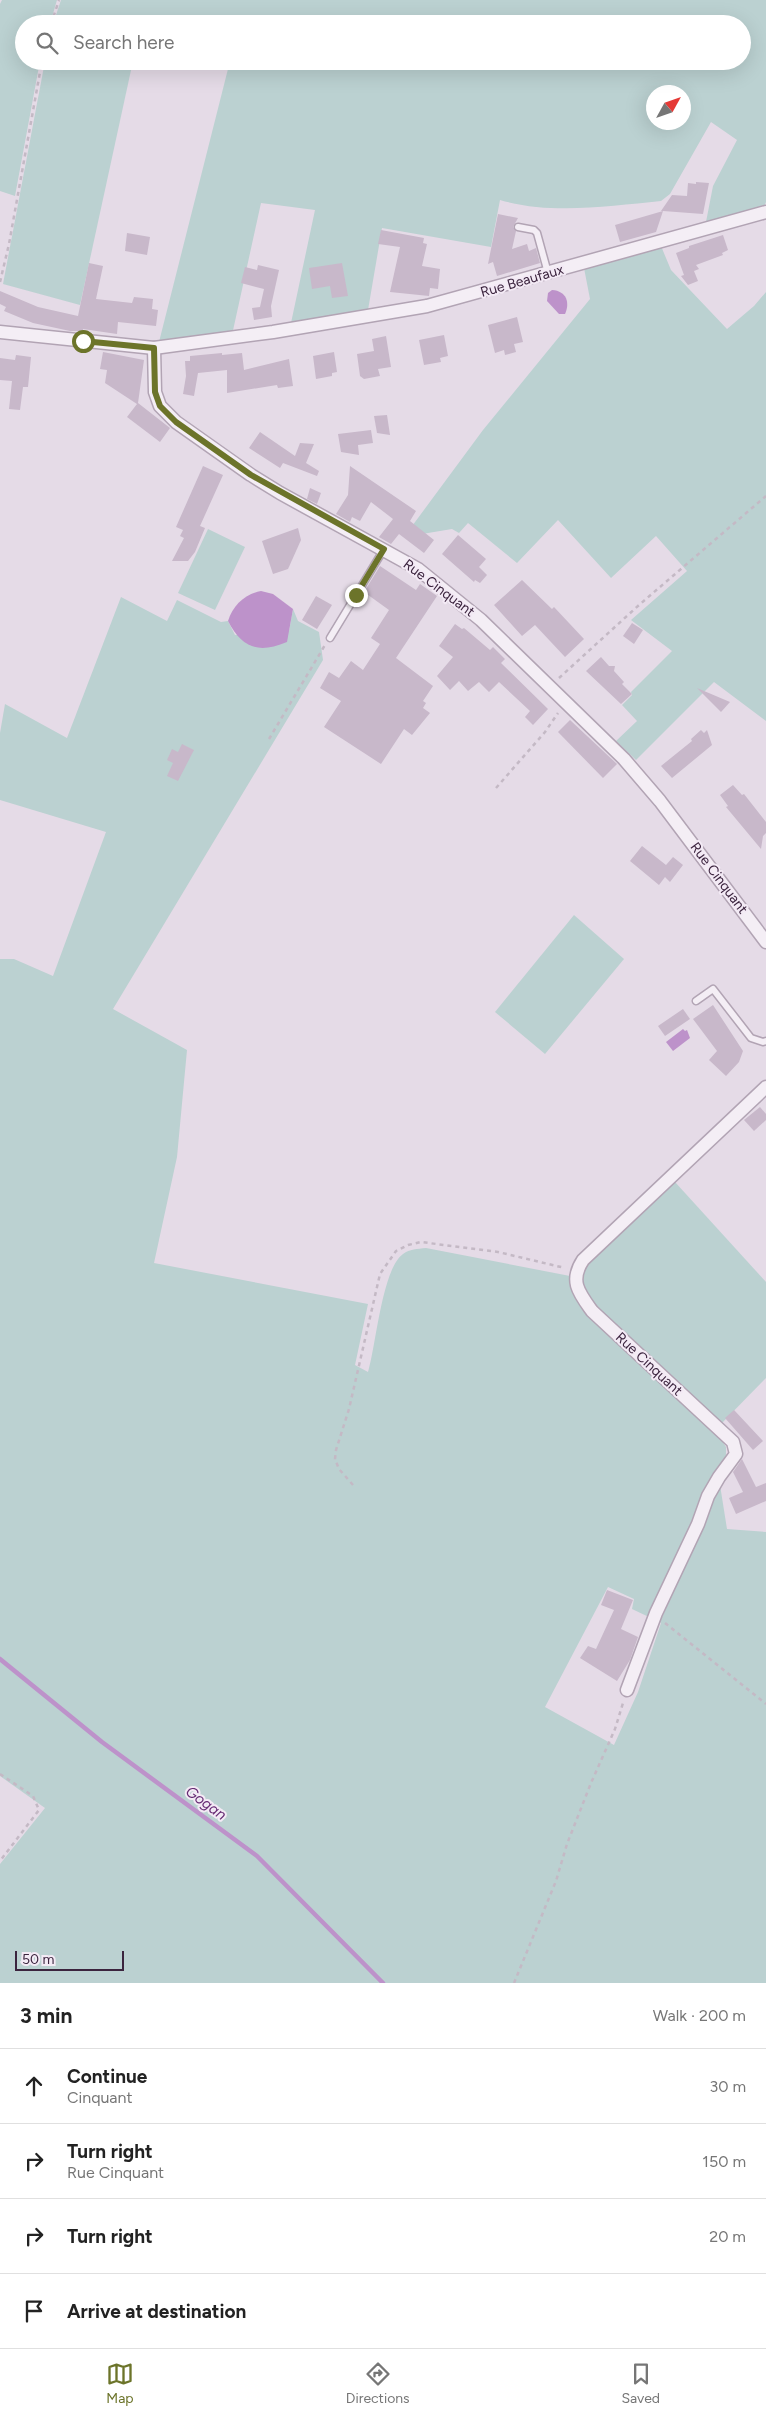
<!DOCTYPE html>
<html lang="en">
<head>
<meta charset="utf-8">
<style>
  :root { --surface:#fff; --page:#f2f2f2; --text:#222; --muted:#767676; --line:#e0e0e0; --accent:#6c742a }
  body { margin:0; font-family:Figtree,sans-serif; background:var(--page); color:var(--text) }
  .compass { position:absolute; left:646px; top:85px; width:45px; height:45px; border-radius:50%; background:var(--surface); box-shadow:0 5px 20px #0002; rotate:50deg }
  .scale { position:absolute; left:15px; bottom:12px; width:109px; box-sizing:border-box; padding-left:5px; border:2px solid #3b243e; border-top:0; font-size:14px; line-height:18px; white-space:nowrap; color:#3b243e; -webkit-text-stroke:4px #f3eaf5; paint-order:stroke }
  .stop { position:absolute; width:15px; height:15px; margin:-11px; border:4px solid #6c742a; border-radius:50%; background:#fff }
  .stop.end { background:#6c742a; border-color:#fff; box-shadow:0 1px 5px #0008 }
  .list { margin:0; padding:0; list-style:none }
  h2 { display:flex; justify-content:space-between; align-items:center; height:65px; margin:0; padding:0 20px; font-size:21px }
  h2 small { font-size:16px; font-weight:400; color:var(--muted) }
  .list li { display:grid; grid-template-columns:32px 1fr auto; gap:15px; align-items:center; box-sizing:border-box; height:75px; padding:0 20px; border-top:1px solid var(--line) }
  .list b { display:block; font-size:19px; white-space:nowrap }
  .list p { margin:0; font-size:16px; white-space:nowrap; color:var(--muted) }
  .list em { font-size:16px; font-style:normal; color:var(--muted) }
  .icon { flex:none; width:28px; height:28px; fill:none; stroke:currentColor; stroke-width:2; stroke-linecap:round; stroke-linejoin:round }
  .map { position:relative; flex:none; width:766px; height:1983px; overflow:hidden }
  .search { position:absolute; background:var(--surface); box-shadow:0 5px 20px #0002; left:15px; right:15px; top:15px; height:55px; display:flex; align-items:center; gap:12px; box-sizing:border-box; padding:0 18px; border-radius:28px; color:var(--muted); font-size:19px }
  .sheet { height:365px; background:var(--surface) }
  nav { display:flex; justify-content:space-around; align-items:center; box-sizing:border-box; height:70px; border-top:1px solid var(--line); background:var(--surface); font-size:14px; color:var(--muted) }
  nav a { display:grid; justify-items:center; gap:2px }
  nav .on { color:var(--accent) }
  .map>svg:first-child { display:block }
  .green { fill:#bbd1d1; fill-rule:evenodd }
  .water { fill:#bd92ca }
  .lines { fill:none; stroke-linecap:round; stroke-linejoin:round }
  .stream { stroke:#bd92ca; stroke-width:4.5 }
  .building { fill:#c8b8ca }
  .lane-casing { stroke:#b2a4b4; stroke-width:9 }
  .street-casing { stroke:#b2a4b4; stroke-width:15 }
  .path { stroke:#c4b9c5; stroke-width:2.5; stroke-dasharray:4 4; stroke-linecap:butt }
  .lane { stroke:#f4eef5; stroke-width:6 }
  .street { stroke:#f4eef5; stroke-width:12 }
  .route { stroke:#6c742a; stroke-width:6 }
  .labels { text-anchor:middle; dominant-baseline:central; stroke-width:4; stroke-linejoin:round; paint-order:stroke }
  .street-label { font-size:14px; fill:#3b243e; stroke:#f3eaf5 }
  .water-label { font-size:15px; font-style:italic; fill:#662b74; stroke:#f3eaf5 }
</style>
</head>
<body>
<div class="map">
<svg width="766" height="1983" viewBox="0 0 766 1983">
  <rect width="100%" height="100%" fill="#e5dbe7"/>
  <g class="green">
    <polygon points="2,0 57,0 50,24 24,24 24,61 40,61 15,196 0,191 0,4"/>
    <path d="M 61,0 L 766,0 L 766,202 L 764,207 L 706,222 L 713,186 L 737,140 L 711,122 L 670,194 L 661,201 C 609,206 551,215 500,200 L 491,247 L 382,228 L 368,310 L 291,323 L 315,210 L 261,203 L 232,335 L 158,346 L 230,61 L 742,61 L 742,24 L 53,24 ZM 654,92 L 684,92 L 684,122 L 654,122 Z"/>
    <polygon points="45,61 133,61 80,305 3,284"/>
    <polygon points="661,246 671,270 727,329 754,306 766,292 766,721 714,682 636,760 616,741 637,721 622,705 632,695 631,692 672,651 631,620 687,571 656,536 611,578 558,520 517,563 468,523 459,533 452,529 404,537 483,430 590,299 584,268"/>
    <polygon points="208,529 245,547 215,610 178,593"/>
    <path d="M 121,597 L 167,621 L 177,600 L 221,622 L 228,621 L 235,635 L 289,631 L 293,609 L 298,621 L 319,632 L 323,660 L 113,1009 L 187,1050 L 177,1157 L 154,1263 L 368,1304 L 355,1365 L 368,1372 C 376,1346 382,1269 403,1254 C 410,1249 417,1249 426,1248 L 570,1276 L 572,1282 L 721,1439 L 726,1447 L 726,1455 L 651,1618 L 632,1609 L 634,1599 L 608,1587 L 545,1707 L 614,1745 L 638,1692 L 661,1623 L 660,1622 L 720,1485 L 727,1529 L 766,1532 L 766,1983 L 0,1983 L 0,1864 L 45,1808 L 0,1776 L 0,959 L 14,959 L 53,976 L 106,832 L 0,800 L 0,733 L 5,704 L 67,738 Z"/>
    <polygon points="574,915 624,959 545,1054 495,1012"/>
    <polygon points="675,1182 766,1282 766,1378 720,1425 614,1327 582,1290 582,1272 588,1262"/>
  </g>
  <g class="water">
    <path d="M 552,290 C 567,291 570,303 565,314 L 559,314 L 547,301 L 548,293 Z"/>
    <path d="M 261,591 L 273,594 L 293,609 L 287,642 C 258,654 242,648 228,621 C 233,605 245,594 261,591 Z"/>
    <polygon points="683,1029 685,1031 687,1030 690,1038 673,1051 666,1042"/>
  </g>
  <g class="lines">
    <polyline class="stream" points="0,1659 102,1742 257,1856 383,1983"/>
  </g>
  <g class="building">
    <polygon points="696,182 709,183 703,214 663,211 656,232 620,242 615,225 663,211 661,211 672,195 687,196 688,183 696,184"/>
    <polygon points="498,214 518,218 513,227 516,231 512,249 527,244 529,251 536,248 540,263 497,276 493,262 488,264"/>
    <polygon points="381,230 424,238 423,243 427,244 422,266 440,269 438,289 430,288 429,296 390,292 400,247 378,244"/>
    <polygon points="127,233 150,237 147,255 125,251"/>
    <polygon points="723,235 728,250 722,253 723,255 696,265 699,269 694,271 698,281 688,285 681,276 684,275 676,253 689,248 689,246"/>
    <polygon points="89,263 103,266 96,299 132,303 134,297 153,299 152,309 158,310 156,326 118,322 117,334 83,329 83,331 70,331 33,323 4,311 6,307 0,304 0,291 38,307 78,316"/>
    <polygon points="342,263 348,296 332,298 330,286 312,289 309,268"/>
    <polygon points="258,265 279,270 271,306 272,317 254,320 252,308 260,307 264,289 241,283 245,267 257,270"/>
    <polygon points="517,317 523,342 514,344 516,352 505,355 504,350 495,353 488,325"/>
    <polygon points="444,335 448,356 440,358 441,362 424,365 419,340"/>
    <polygon points="386,336 391,367 378,369 380,376 364,379 360,376 357,354 374,351 372,339"/>
    <polygon points="103,352 144,360 138,403 170,428 160,442 127,417 137,404 105,383 107,370 100,369"/>
    <polygon points="334,352 337,372 332,373 332,376 316,379 313,356"/>
    <polygon points="222,353 222,355 242,353 244,370 289,359 293,386 278,388 277,385 227,393 227,370 198,373 194,396 183,394 186,376 185,361 190,361 190,356"/>
    <polygon points="16,355 31,357 28,387 23,387 20,410 9,409 12,381 0,380 0,358 15,360"/>
    <polygon points="387,415 390,435 377,433 374,416"/>
    <polygon points="371,430 373,443 358,445 359,455 341,452 338,434"/>
    <polygon points="260,432 295,456 300,443 314,444 306,463 319,471 317,476 283,463 280,468 249,448"/>
    <polygon points="203,466 223,475 200,526 205,528 195,552 188,561 172,561 184,538 180,536 183,530 176,527"/>
    <polygon points="350,466 416,511 410,521 434,540 424,553 399,534 391,544 379,537 393,519 371,502 360,521 352,517 350,522 336,514 348,495"/>
    <polygon points="310,488 321,493 317,504 307,499"/>
    <polygon points="298,528 301,540 288,569 273,574 262,541"/>
    <polygon points="458,535 486,559 479,567 487,575 480,583 475,580 474,582 442,554"/>
    <polygon points="380,566 416,590 420,584 437,596 396,658 433,686 423,701 426,703 423,708 430,713 412,735 404,729 381,764 324,727 341,701 320,688 329,672 339,678 351,661 363,670 380,644 371,638 389,610 364,592"/>
    <polygon points="522,580 552,609 554,607 584,639 565,657 535,625 522,636 494,605"/>
    <polygon points="316,596 332,605 317,629 302,620"/>
    <polygon points="632,623 643,630 634,644 623,636"/>
    <polygon points="455,624 462,629 464,628 490,650 493,647 505,659 501,663 548,709 533,725 525,717 530,711 499,682 489,692 479,682 468,691 459,681 450,690 437,676 453,657 439,646"/>
    <polygon points="601,657 609,666 615,666 614,671 624,682 622,684 632,694 621,704 586,671"/>
    <polygon points="697,688 730,702 721,712"/>
    <polygon points="570,720 617,764 603,778 558,732"/>
    <polygon points="701,730 704,733 707,730 712,745 672,778 661,766 692,741 691,739"/>
    <polygon points="182,744 194,750 178,781 167,776 173,763 167,760 172,749 178,752"/>
    <polygon points="733,785 742,795 744,794 766,822 766,833 763,836 761,849 726,807 728,806 720,795"/>
    <polygon points="642,846 666,865 673,857 683,865 670,882 665,877 659,885 630,861"/>
    <polygon points="713,1005 743,1051 739,1062 726,1076 709,1060 717,1051 693,1019"/>
    <polygon points="683,1009 690,1019 665,1036 658,1026"/>
    <polygon points="760,1107 766,1114 766,1120 754,1131 744,1120"/>
    <polygon points="734,1410 763,1441 753,1450 725,1418"/>
    <polygon points="742,1459 756,1487 766,1483 766,1501 736,1514 729,1498 743,1492 733,1472"/>
    <polygon points="607,1590 633,1600 621,1629 638,1637 630,1660 617,1681 580,1658 588,1646 596,1649 614,1610 601,1605"/>
  </g>
  <g class="lines">
    <g class="lane-casing">
      <g id="lane">
        <polyline points="518,227 534,230 537,233 548,273"/>
        <polyline points="330,638 384,549"/>
        <polyline points="696,1001 713,989 751,1038 763,1042 766,1041"/>
      </g>
    </g>
    <g class="street-casing">
      <g id="street">
        <polyline points="0,332 154,348 273,332 427,306 766,212"/>
        <polyline points="154,348 155,392 160,406 176,422 251,475 280,493 418,569 481,620 624,759 660,801 766,942"/>
        <path d="M 627,1690 L 656,1613 L 698,1524 L 708,1496 L 719,1477 L 736,1454 L 733,1442 L 592,1311 C 579,1293 569,1281 583,1260 L 766,1087"/>
      </g>
    </g>
    <g class="path">
      <polyline points="51,24 59,0"/>
      <polyline points="0,282 9,244 42,61"/>
      <polyline points="559,678 639,605 766,496"/>
      <polyline points="269,739 325,645"/>
      <polyline points="496,788 545,732 558,713"/>
      <polyline points="353,1485 339,1469 335,1459 336,1450 349,1409 380,1274 396,1251 408,1245 421,1242 498,1252 565,1268"/>
      <polyline points="665,1623 766,1704"/>
      <polyline points="0,1774 33,1796 39,1810 0,1861"/>
      <polyline points="514,1983 556,1881 567,1844 591,1783 615,1729 623,1703"/>
    </g>
    <use href="#lane" class="lane"/>
    <use href="#street" class="street"/>
  </g>
  <g class="lines">
    <polyline class="route" points="83,341 154,348 155,392 160,406 176,422 251,475 384,549 356,595"/>
  </g>
  <g class="labels">
    <g class="street-label">
      <text transform="translate(522 281) rotate(-16)">Rue Beaufaux</text>
      <text transform="translate(439 588) rotate(37)">Rue Cinquant</text>
      <text transform="translate(719 878) rotate(53)">Rue Cinquant</text>
      <text transform="translate(649 1364) rotate(43)">Rue Cinquant</text>
    </g>
    <g class="water-label">
      <text transform="translate(206 1803) rotate(36)">Gogan</text>
    </g>
  </g>
</svg>
<svg class="compass" viewBox="-18 -18 36 36"><path d="M0-13l5 13h-10z" fill="#e53935"/><path d="M0 13l5-13h-10z" fill="#767676"/></svg>
<div class="scale">50 m</div>
<div class="stop" style="left:83px;top:341px"></div>
<div class="stop end" style="left:356px;top:595px"></div>
<div class="search"><svg class="icon" aria-label="search" viewBox="0 0 24 24"><circle cx="10" cy="10" r="6"/><path d="M15 15l6 6"/></svg>Search here</div>
</div>
<section class="sheet">
<h2>3 min<small>Walk · 200 m</small></h2>
<ul class="list">
<li><svg class="icon" aria-label="ahead" viewBox="0 0 24 24"><path d="M12 20V5M6 11l6-6 6 6"/></svg><div><b>Continue</b><p>Cinquant</p></div><em>30 m</em></li>
<li><svg class="icon" aria-label="right" viewBox="0 0 24 24"><path d="M7 20v-9h11M14 6l5 5-5 5"/></svg><div><b>Turn right</b><p>Rue Cinquant</p></div><em>150 m</em></li>
<li><svg class="icon" aria-label="right" viewBox="0 0 24 24"><path d="M7 20v-9h11M14 6l5 5-5 5"/></svg><div><b>Turn right</b></div><em>20 m</em></li>
<li><svg class="icon" aria-label="arrive" viewBox="0 0 24 24"><path d="M6 21V4h12l-3 4 3 4H6"/></svg><div><b>Arrive at destination</b></div></li>
</ul>
</section>
<nav>
<a class="on"><svg class="icon" aria-label="map" viewBox="0 0 24 24"><path d="M3 6l6-2 6 2 6-2v14l-6 2-6-2-6 2zM9 4v14M15 6v14"/></svg>Map</a>
<a><svg class="icon" aria-label="directions" viewBox="0 0 24 24"><path d="M12 3l9 9-9 9-9-9zM9 14v-3h6M13 9l2 2-2 2"/></svg>Directions</a>
<a><svg class="icon" aria-label="saved" viewBox="0 0 24 24"><path d="M7 4h10v16l-5-4-5 4z"/></svg>Saved</a>
</nav>
</body>
</html>
